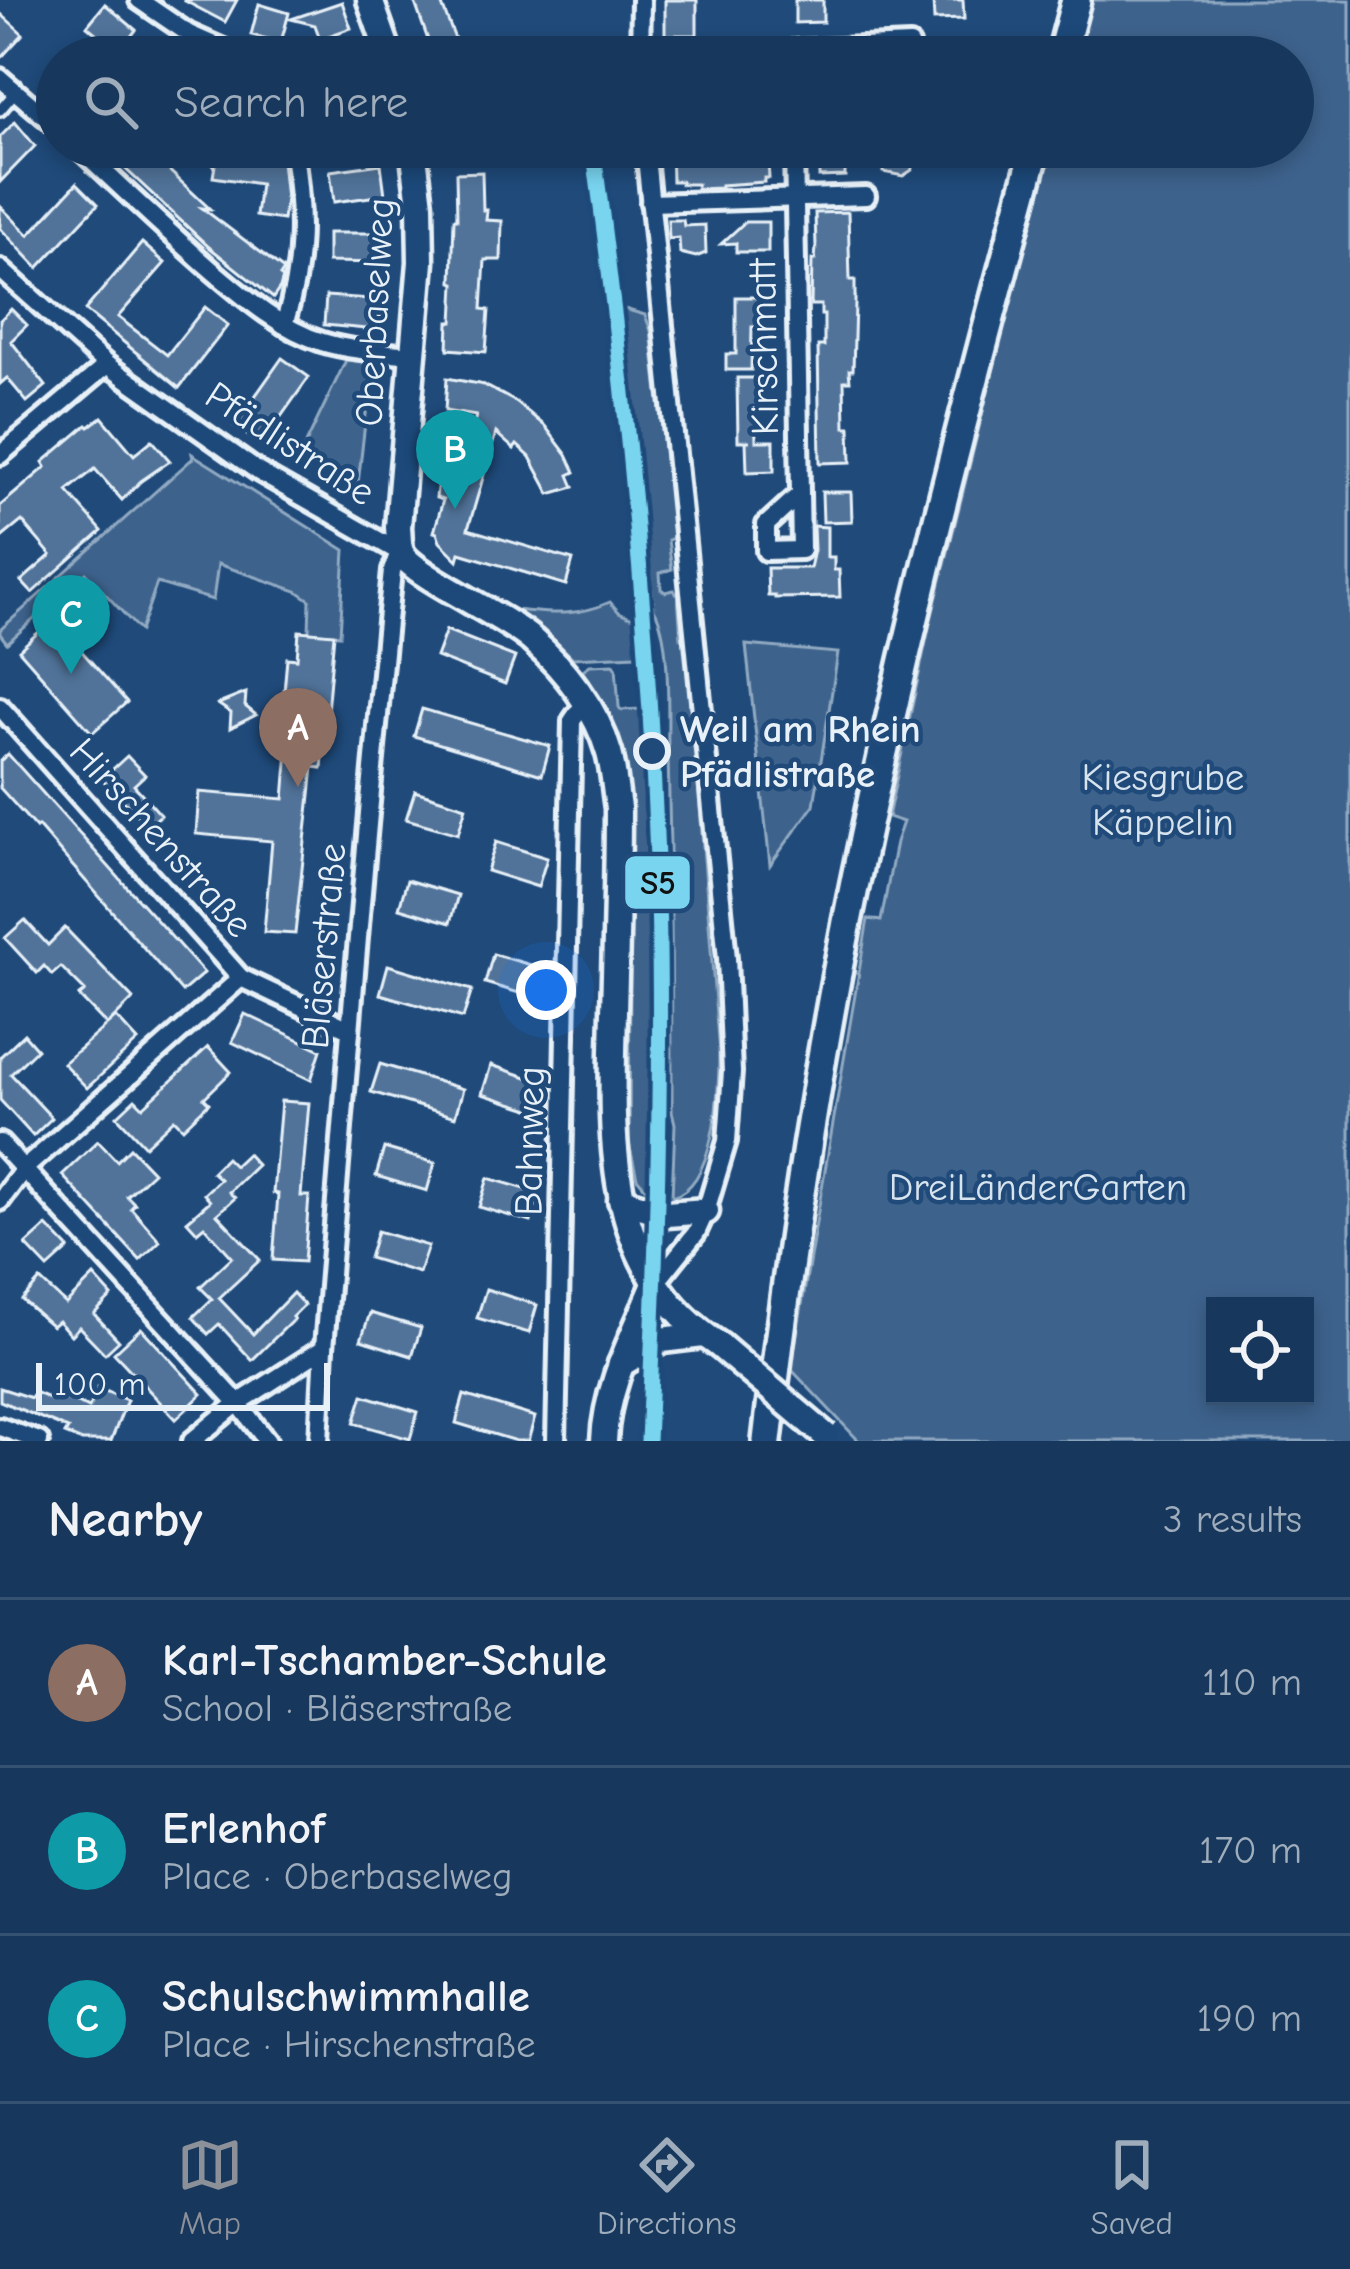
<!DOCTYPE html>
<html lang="en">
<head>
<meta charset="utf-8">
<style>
  :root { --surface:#17385c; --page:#244365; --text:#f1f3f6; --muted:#9eacbb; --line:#365272; --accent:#8c9099 }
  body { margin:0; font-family:"Comic Neue",sans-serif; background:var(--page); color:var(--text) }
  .controls { position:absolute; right:36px; bottom:36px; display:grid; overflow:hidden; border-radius:0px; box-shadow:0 6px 18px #0003 }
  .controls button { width:108px; height:108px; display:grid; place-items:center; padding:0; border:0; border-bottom:3px solid var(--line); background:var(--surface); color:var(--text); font:60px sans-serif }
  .scale { position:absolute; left:36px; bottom:30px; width:294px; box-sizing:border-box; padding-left:12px; border:6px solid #e8f1f8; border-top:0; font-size:33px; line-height:42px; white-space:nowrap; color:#e8f1f8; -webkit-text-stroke:9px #1f4a7a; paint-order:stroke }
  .you { position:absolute; left:546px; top:990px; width:42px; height:42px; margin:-30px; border:9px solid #fff; border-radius:50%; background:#1a73e8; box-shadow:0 0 0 18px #1a73e833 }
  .badge { display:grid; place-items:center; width:78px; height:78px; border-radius:50%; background:var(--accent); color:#fff; font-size:39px; font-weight:700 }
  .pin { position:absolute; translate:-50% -99px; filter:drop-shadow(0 3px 6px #0008) }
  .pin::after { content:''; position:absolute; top:63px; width:42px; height:36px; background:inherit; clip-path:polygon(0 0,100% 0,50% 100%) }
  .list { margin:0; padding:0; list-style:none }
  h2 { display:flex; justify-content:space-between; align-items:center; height:156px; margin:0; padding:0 48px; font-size:51px }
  h2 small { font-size:39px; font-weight:400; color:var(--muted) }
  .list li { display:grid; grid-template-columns:78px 1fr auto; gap:36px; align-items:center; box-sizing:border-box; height:168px; padding:0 48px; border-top:3px solid var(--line) }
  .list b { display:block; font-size:45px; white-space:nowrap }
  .list p { margin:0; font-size:39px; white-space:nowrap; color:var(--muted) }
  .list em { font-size:39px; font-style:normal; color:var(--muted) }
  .icon { flex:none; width:66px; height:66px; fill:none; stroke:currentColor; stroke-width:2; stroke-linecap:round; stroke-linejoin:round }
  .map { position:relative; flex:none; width:1350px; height:1441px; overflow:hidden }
  .search { position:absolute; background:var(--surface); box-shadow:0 6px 18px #0003; left:36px; right:36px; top:36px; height:132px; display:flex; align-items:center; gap:30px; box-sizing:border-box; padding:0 42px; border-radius:66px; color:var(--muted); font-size:45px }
  .sheet { height:660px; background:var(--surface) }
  nav { display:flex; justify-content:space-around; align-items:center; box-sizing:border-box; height:168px; border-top:3px solid var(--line); background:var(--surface); font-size:33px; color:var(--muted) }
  nav a { display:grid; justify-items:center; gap:6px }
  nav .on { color:var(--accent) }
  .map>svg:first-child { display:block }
  .green { fill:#3c628c; stroke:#92aac2; stroke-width:3; fill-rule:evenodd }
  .building { fill:#517399; stroke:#e8f1f8; stroke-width:3 }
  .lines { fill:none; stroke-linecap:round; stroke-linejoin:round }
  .lane-casing { stroke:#e8f1f8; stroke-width:18 }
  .street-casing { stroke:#e8f1f8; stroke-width:26 }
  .secondary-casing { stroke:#e8f1f8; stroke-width:33 }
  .primary-casing { stroke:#e8f1f8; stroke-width:36 }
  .lane { stroke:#1f4a7a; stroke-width:9 }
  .street { stroke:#1f4a7a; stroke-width:16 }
  .secondary { stroke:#1f4a7a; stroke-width:24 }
  .primary { stroke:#1f4a7a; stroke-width:27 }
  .secondary-bridge-casing { stroke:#e8f1f8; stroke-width:33; stroke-linecap:butt }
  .secondary-bridge { stroke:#1f4a7a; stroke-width:24 }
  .rail-1-casing { stroke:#1f4a7a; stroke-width:24 }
  .rail-1 { stroke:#79d4f0; stroke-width:15 }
  .stop-dot { fill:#1f4a7a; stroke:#e8f1f8; stroke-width:6 }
  .labels { text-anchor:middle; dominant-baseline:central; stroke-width:9; stroke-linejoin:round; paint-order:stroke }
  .street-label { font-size:39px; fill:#e8f1f8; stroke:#1f4a7a }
  .stop-label { font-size:39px; font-weight:bold; fill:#e8f1f8; stroke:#1f4a7a; text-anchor:start }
  .park-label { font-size:39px; fill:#d7e3ed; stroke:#1f4a7a }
  .line-badge { stroke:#1f4a7a; stroke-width:4.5 }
  .pale-badge-label { font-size:33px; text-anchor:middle; font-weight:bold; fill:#111 }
</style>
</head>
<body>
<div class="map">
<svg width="1350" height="1441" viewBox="0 0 1350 1441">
  <rect width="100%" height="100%" fill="#1f4a7a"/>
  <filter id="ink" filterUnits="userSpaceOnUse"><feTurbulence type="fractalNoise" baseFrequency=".00833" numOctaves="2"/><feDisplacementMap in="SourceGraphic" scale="24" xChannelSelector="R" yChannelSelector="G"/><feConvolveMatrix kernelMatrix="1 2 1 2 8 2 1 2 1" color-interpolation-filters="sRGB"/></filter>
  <g filter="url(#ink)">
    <g class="green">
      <path d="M 1088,0 L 1350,0 L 1350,1441 L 859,1441 L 791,1369 L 868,919 L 881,921 L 896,842 L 903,822 L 888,817 L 929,628 L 1049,147 L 1293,147 L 1293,57 L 1073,57 ZM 1215,1306 L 1305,1306 L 1305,1396 L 1215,1396 Z"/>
      <path d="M 621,308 L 645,315 L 651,331 L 674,538 L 668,540 L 672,569 L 660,573 L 661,589 L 665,592 L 674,590 L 678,597 L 681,638 L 687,639 L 719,1053 C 719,1091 716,1185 672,1197 L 675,1124 L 672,1111 C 672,992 671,873 668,754 C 667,717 672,639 654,609 Z"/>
      <polygon points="346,360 372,362 358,484 300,456"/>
      <polygon points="192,454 345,550 340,635 309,632 310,600 297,591 218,564 213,600 157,583 140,631 86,573 7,643 0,634 0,630 193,458"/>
      <path d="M 610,602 L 619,612 L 635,619 L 636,655 L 573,658 L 552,638 L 514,610 C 550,613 574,618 610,602 Z"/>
      <polygon points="746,645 838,653 814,805 770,865"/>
      <polygon points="614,664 616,667 619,707 621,710 641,709 647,872 652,873 649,1192 637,1178 629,1143 631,806 624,805 577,674 590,665"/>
    </g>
    <g class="building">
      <polygon points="183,0 237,0 225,22"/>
      <polygon points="414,0 440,0 462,57 434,57"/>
      <rect x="665" y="0" width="32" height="35"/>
      <polygon points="795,0 823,0 823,22 795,23"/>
      <polygon points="933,0 963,0 964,19 934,20"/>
      <polygon points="342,2 351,28 320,39 315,25 291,19"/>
      <polygon points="105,4 136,30 119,52 87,26"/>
      <polygon points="259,4 289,13 281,42 251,35"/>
      <polygon points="0,13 23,34 0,59"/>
      <polygon points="15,122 35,146 0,182 0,137"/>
      <polygon points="102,147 144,147 210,209 202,208 284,270 280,276 283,278 280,288 273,298 209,247"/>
      <polygon points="206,147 264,147 263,159 282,161 286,199 283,220 256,216 260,184 213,177 215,165 201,160"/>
      <polygon points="671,147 767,147 769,178 764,178 764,182 721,185 721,188 697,189 697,184 681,184 681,181 672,181"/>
      <polygon points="819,147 845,147 845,176 819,177"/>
      <polygon points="883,147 913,147 912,170 903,176 883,172"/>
      <polygon points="381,164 385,195 334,202 330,171"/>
      <polygon points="482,172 483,210 487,210 486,220 502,221 501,260 485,260 482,309 489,310 486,352 448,349 449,322 453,322 455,283 452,282 454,219 457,219 456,173"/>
      <polygon points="77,183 98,204 38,268 0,228 0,206 29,235"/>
      <polygon points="848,212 850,280 855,280 855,304 853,370 849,370 850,381 844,381 845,427 850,427 851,462 820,463 818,346 824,346 824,315 821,315 821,305 811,305 812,260 815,260 816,247 815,213"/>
      <polygon points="668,220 683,220 684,226 705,225 706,253 696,257 680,253 679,238 669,239"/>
      <polygon points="745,222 768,222 768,252 736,252 736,243 721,244"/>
      <polygon points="328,233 387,233 383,263 328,262"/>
      <polygon points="142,243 165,263 118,317 167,355 205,307 228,325 179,388 85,310"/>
      <polygon points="326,296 384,300 383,317 379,317 377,330 324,325"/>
      <polygon points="736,297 763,297 763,327 752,327 751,370 726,370 726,354 736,354"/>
      <polygon points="11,309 27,325 11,341 46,386 27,402 7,378 0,384 0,320"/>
      <polygon points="282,358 309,377 261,445 234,426"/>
      <polygon points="447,378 484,385 516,402 545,426 567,455 575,472 569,475 574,487 550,494 530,457 517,445 514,449 496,433 468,529 573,560 566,585 460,553 458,560 440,542 437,533 434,532 443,500 436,498 442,441 466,448 476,416 445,411"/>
      <polygon points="737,378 763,378 762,407 755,407 756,441 774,441 774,471 747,472 746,441 750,441 738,441"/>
      <polygon points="102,417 134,455 152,440 170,461 141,481 122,500 95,469 67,491 102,531 32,593 21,581 51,555 22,521 0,539 0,506 46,467 43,462 87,425 89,427"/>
      <polygon points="822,492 851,492 852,521 823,522"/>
      <polygon points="813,526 827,527 827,557 834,557 834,570 839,570 840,597 775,598 775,596 768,596 767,568 810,568 814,550"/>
      <polygon points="53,619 127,702 92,733 19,650"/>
      <polygon points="446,630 515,657 505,684 436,657"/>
      <polygon points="299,631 334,634 322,768 313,767 295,934 264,932 272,841 196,834 199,792 284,799 289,738 280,737 287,658 297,659"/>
      <polygon points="246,693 245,706 256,715 230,728 231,713 218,704"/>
      <polygon points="422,709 550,746 542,775 414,736"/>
      <polygon points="8,754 204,973 182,992 38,826 36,828 0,788 0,761"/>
      <polygon points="127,756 145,775 134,785 161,815 148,826 102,779"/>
      <polygon points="415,791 466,807 458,834 406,819"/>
      <polygon points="496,842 547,858 538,887 487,871"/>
      <polygon points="407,880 458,895 450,923 399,908"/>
      <polygon points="25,920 48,945 65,928 133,999 107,1025 79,996 85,991 61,967 52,975 44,966 37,973 5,938"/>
      <polygon points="493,954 545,969 536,998 485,983"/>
      <polygon points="388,965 472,990 463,1018 380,994"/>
      <polygon points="245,1014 321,1050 311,1080 232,1042"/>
      <polygon points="116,1017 138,1041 87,1088 63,1063"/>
      <polygon points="24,1034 37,1049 11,1074 52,1118 33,1136 0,1100 0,1057"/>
      <polygon points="208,1047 231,1072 204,1098 209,1103 185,1126 183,1128 174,1119 145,1146 117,1116 135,1099 143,1107"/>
      <polygon points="380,1064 463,1089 455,1117 371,1092"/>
      <polygon points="491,1065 542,1082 533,1110 482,1094"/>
      <polygon points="281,1101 309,1103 301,1196 309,1196 304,1262 273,1260 278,1194 273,1193"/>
      <polygon points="98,1141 117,1161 130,1148 153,1172 127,1196 135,1204 131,1208 160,1241 140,1260 62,1175"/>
      <polygon points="384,1148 435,1163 427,1191 376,1176"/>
      <polygon points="247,1154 257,1165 229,1192 235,1198 217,1214 260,1260 219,1298 253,1334 293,1293 304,1305 292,1317 294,1319 252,1360 219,1324 208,1334 193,1317 212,1299 200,1287 232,1257 204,1226 197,1232 187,1221 210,1201 204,1194 220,1179 212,1172 226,1158 234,1166"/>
      <polygon points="488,1178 539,1193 531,1222 479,1207"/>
      <polygon points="47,1226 69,1249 48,1268 26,1245"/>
      <polygon points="377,1231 428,1246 419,1273 369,1258"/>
      <polygon points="94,1276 112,1296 94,1314 119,1341 105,1354 79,1327 71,1335 58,1321 52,1326 22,1300 40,1280 66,1304"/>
      <polygon points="486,1289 537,1305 529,1333 477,1318"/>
      <polygon points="370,1313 421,1328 412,1356 361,1340"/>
      <polygon points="141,1328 202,1394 176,1419 114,1353"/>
      <polygon points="0,1388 31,1398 34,1392 55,1401 58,1395 89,1408 98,1388 127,1400 111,1441 82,1441 65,1434 68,1429 0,1401"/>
      <polygon points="363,1395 418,1412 410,1439 354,1423"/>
      <polygon points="464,1395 535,1417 528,1441 516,1441 456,1423"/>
    </g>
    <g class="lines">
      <g class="lane-casing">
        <polyline id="lane" points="0,110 17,90"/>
      </g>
      <g class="street-casing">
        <g id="street">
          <polyline points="139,0 189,34 241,57"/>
          <polyline points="640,57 641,0"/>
          <polyline points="794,57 794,50 910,45"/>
          <polyline points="0,78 57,127"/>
          <path d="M 78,147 C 123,189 168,232 214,272 C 246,299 281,329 322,342 C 351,351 382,352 413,355"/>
          <polyline points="645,147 727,958 732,1072 727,1141 706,1211 696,1233 655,1284"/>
          <polyline points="794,147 801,550 766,551 766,525 800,494"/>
          <polyline points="650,203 866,196"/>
          <path d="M 0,269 L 107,365 L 259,472 L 399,552 L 392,571 C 366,830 345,1089 324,1348 L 238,1403 L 192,1441"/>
          <path d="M 284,325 C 304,263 303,211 293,147"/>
          <polyline points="0,455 107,365"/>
          <polyline points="0,707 241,978 349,1029"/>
          <polyline points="0,1143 238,1403 267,1441"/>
          <polyline points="0,1201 24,1169 241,978"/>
          <polyline points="0,1427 39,1441"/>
          <polyline points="319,1441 324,1348"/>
          <polyline points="556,1441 572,721 585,702"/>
        </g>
      </g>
      <g class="secondary-casing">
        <g id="secondary">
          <polyline points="370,0 390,57"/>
          <path d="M 413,147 L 420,205 L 421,262 L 398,527 C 399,536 398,547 402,554 C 414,576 506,616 532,640 C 565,669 597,710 609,753 C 614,771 615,790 618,808 C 618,875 616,943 614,1011 C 611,1134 602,1269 719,1345"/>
          <polyline points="621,1200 667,1214 706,1211"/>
          <polyline points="621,1364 662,1340 703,1335"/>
          <path d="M 604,1441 C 606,1386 634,1335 655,1284"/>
        </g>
      </g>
      <g class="primary-casing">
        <g id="primary">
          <polyline points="1061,57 1076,0"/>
          <path d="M 767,1441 C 787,1267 813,1094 847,922 C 899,661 966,403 1036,147"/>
        </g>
      </g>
      <use href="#lane" class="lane"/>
      <use href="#street" class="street"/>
      <use href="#secondary" class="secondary"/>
      <use href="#primary" class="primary"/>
      <g class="secondary-bridge-casing">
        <polyline id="secondary-bridge" points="719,1345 826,1436"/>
      </g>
      <use href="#secondary-bridge" class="secondary-bridge"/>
      <g class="rail-1-casing">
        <path id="rail-1" d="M 593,147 C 622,360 644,573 654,788 C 665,1006 658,1224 648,1441"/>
      </g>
      <use href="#rail-1" class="rail-1"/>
    </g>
  </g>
  <circle class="stop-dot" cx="652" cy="751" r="16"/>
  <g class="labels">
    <g class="street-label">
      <text transform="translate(375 312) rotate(-87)">Oberbaselweg</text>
      <text transform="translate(764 347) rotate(-91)">Kirschmatt</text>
      <text transform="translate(290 444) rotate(33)">Pfädlistraße</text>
      <text transform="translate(161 838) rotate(48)">Hirschenstraße</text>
      <text transform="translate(324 946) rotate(-85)">Bläserstraße</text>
      <text transform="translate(530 1141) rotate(-89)">Bahnweg</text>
    </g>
    <g class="stop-label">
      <text x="680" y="729">Weil am Rhein<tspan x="680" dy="45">Pfädlistraße</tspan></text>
    </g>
    <g class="park-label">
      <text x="1163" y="777">Kiesgrube<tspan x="1163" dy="45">Käppelin</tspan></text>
      <text x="1038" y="1187">DreiLänderGarten</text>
    </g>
  </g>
  <rect class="line-badge" x="623" y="854" width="69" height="57" rx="12" fill="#79d4f0"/>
  <g class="pale-badge-label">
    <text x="658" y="894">S5</text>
  </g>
</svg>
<div class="controls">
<button><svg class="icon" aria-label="locate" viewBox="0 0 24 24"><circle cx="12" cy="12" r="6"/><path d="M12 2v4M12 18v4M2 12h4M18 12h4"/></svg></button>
</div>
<div class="scale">100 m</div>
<div class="you"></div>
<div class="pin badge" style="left:298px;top:787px;background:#8d6e63">A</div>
<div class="pin badge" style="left:455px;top:509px;background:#0f9aa8">B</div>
<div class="pin badge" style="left:71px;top:674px;background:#0f9aa8">C</div>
<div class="search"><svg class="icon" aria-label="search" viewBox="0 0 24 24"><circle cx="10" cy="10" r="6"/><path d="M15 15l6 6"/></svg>Search here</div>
</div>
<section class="sheet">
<h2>Nearby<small>3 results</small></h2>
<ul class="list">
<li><span class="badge" style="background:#8d6e63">A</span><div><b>Karl-Tschamber-Schule</b><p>School · Bläserstraße</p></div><em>110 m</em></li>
<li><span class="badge" style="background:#0f9aa8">B</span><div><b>Erlenhof</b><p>Place · Oberbaselweg</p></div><em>170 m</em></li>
<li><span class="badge" style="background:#0f9aa8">C</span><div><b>Schulschwimmhalle</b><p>Place · Hirschenstraße</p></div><em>190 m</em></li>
</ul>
</section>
<nav>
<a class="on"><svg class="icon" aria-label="map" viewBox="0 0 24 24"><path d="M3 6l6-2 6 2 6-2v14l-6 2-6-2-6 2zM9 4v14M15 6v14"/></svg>Map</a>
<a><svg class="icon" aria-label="directions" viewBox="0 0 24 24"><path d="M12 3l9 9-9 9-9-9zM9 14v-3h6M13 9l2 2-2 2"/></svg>Directions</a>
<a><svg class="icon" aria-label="saved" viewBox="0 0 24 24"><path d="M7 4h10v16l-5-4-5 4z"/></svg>Saved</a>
</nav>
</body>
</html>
